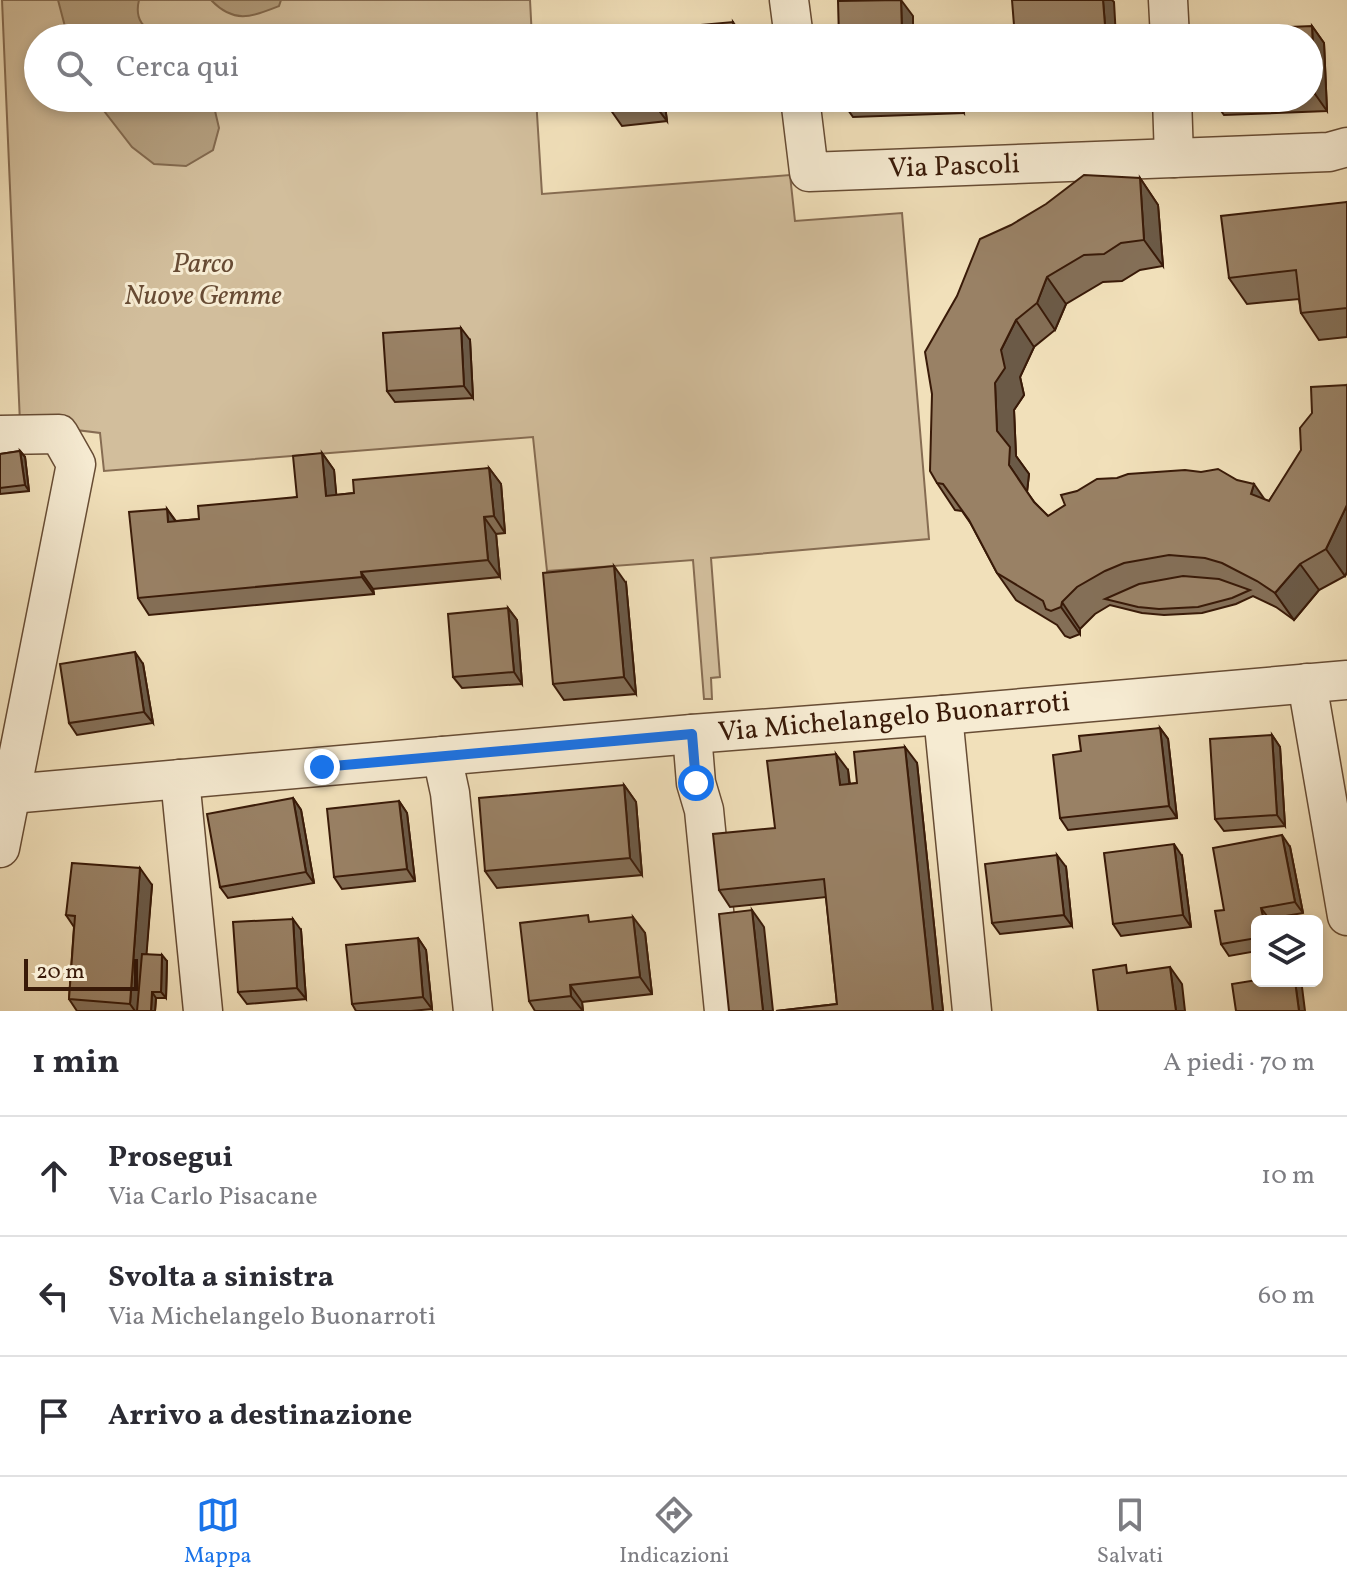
<!DOCTYPE html>
<html lang="it">
<head>
<meta charset="utf-8">
<style>
  :root { --surface:#fff; --page:#f7f7f7; --text:#2b2b33; --muted:#7c7c81; --line:#e1e1e2; --accent:#1a73e8 }
  body { margin:0; font-family:Vollkorn,serif; background:var(--page); color:var(--text) }
  .controls { position:absolute; right:24px; bottom:24px; display:grid; overflow:hidden; border-radius:12px; box-shadow:0 4px 12px #0003 }
  .controls button { width:72px; height:72px; display:grid; place-items:center; padding:0; border:0; border-bottom:2px solid var(--line); background:var(--surface); color:var(--text); font:40px sans-serif }
  .scale { position:absolute; left:24px; bottom:20px; width:114px; box-sizing:border-box; padding-left:8px; border:4px solid #391a08; border-top:0; font-size:22px; line-height:28px; white-space:nowrap; color:#391a08; -webkit-text-stroke:6px #f6ebd2; paint-order:stroke }
  .stop { position:absolute; width:24px; height:24px; margin:-18px; border:6px solid #1a73e8; border-radius:50%; background:#fff }
  .stop.end { background:#1a73e8; border-color:#fff; box-shadow:0 2px 8px #0008 }
  .list { margin:0; padding:0; list-style:none }
  h2 { display:flex; justify-content:space-between; align-items:center; height:104px; margin:0; padding:0 32px; font-size:34px }
  h2 small { font-size:26px; font-weight:400; color:var(--muted) }
  .list li { display:grid; grid-template-columns:52px 1fr auto; gap:24px; align-items:center; box-sizing:border-box; height:120px; padding:0 32px; border-top:2px solid var(--line) }
  .list b { display:block; font-size:30px; white-space:nowrap }
  .list p { margin:0; font-size:26px; white-space:nowrap; color:var(--muted) }
  .list em { font-size:26px; font-style:normal; color:var(--muted) }
  .icon { flex:none; width:44px; height:44px; fill:none; stroke:currentColor; stroke-width:2; stroke-linecap:round; stroke-linejoin:round }
  .map { position:relative; flex:none; width:1347px; height:1011px; overflow:hidden }
  .search { position:absolute; background:var(--surface); box-shadow:0 4px 12px #0003; left:24px; right:24px; top:24px; height:88px; display:flex; align-items:center; gap:20px; box-sizing:border-box; padding:0 28px; border-radius:44px; color:var(--muted); font-size:30px }
  .sheet { height:464px; background:var(--surface) }
  nav { display:flex; justify-content:space-around; align-items:center; box-sizing:border-box; height:112px; border-top:2px solid var(--line); background:var(--surface); font-size:22px; color:var(--muted) }
  nav a { display:grid; justify-items:center; gap:4px }
  nav .on { color:var(--accent) }
  .map>svg:first-child { display:block }
  .green { fill:#d2be9c; stroke:#866c52; stroke-width:2 }
  .water { fill:#b29d7d; stroke:#82694e; stroke-width:2 }
  .lines { fill:none; stroke-linecap:round; stroke-linejoin:round }
  .minor-casing { stroke:#674c34; stroke-width:41 }
  .minor { stroke:#f6ebd2; stroke-width:38 }
  .wall { fill:#846f57; stroke:#391a08; stroke-width:2 }
  .shaded-wall { fill:#6b5a47; stroke:#391a08; stroke-width:2 }
  .building { fill:#998165; stroke:#391a08; stroke-width:2 }
  .route { stroke:#1a73e8; stroke-width:10 }
  .labels { text-anchor:middle; dominant-baseline:central; stroke-width:6; stroke-linejoin:round; paint-order:stroke }
  .street-label { font-size:28px; fill:#391a08; stroke:#f6ebd2 }
  .park-label { font-size:28px; font-style:italic; fill:#674b34; stroke:#f6ebd2 }
</style>
</head>
<body>
<div class="map">
<svg width="1347" height="1011" viewBox="0 0 1347 1011">
  <rect width="100%" height="100%" fill="#f1e0ba"/>
  <filter id="stains"><feTurbulence type="fractalNoise" baseFrequency=".0025" numOctaves="4"/><feColorMatrix values="0 0 0 0 .2 0 0 0 0 .09 0 0 0 0 .02 0 0 0 .5 -.17"/></filter>
  <radialGradient id="worn" r=".72"><stop offset=".6" stop-color="#630" stop-opacity="0"/><stop offset="1" stop-color="#630" stop-opacity=".3"/></radialGradient>
  <polygon class="green" points="2,0 530,0 532,38 38,38 38,98 536,98 542,194 790,175 795,221 902,213 929,539 711,558 720,677 711,678 712,699 704,699 693,560 547,571 533,437 104,471 100,433 20,423"/>
  <g class="water">
    <path d="M 58,0 L 139,0 C 134,20 144,28 159,38 L 68,38 Z"/>
    <path d="M 211,0 L 281,0 L 279,6 C 251,17 234,24 211,0 Z"/>
    <polygon points="94,98 212,98 219,128 213,150 186,166 154,164 132,147"/>
  </g>
  <g class="lines">
    <g class="minor-casing">
      <g id="minor">
        <polyline points="789,0 794,38"/>
        <polyline points="1168,0 1170,38"/>
        <polyline points="800,98 809,172 1329,152 1347,147"/>
        <polyline points="1172,98 1174,158"/>
        <polyline points="0,435 59,434 76,464 0,848"/>
        <polyline points="1307,683 1347,916"/>
        <polyline points="943,715 972,1011"/>
        <polyline points="692,734 696,783 704,810 724,1011"/>
        <polyline points="442,756 450,793 473,1011"/>
        <polyline points="180,779 203,1011"/>
        <polyline points="11,794 692,734 943,715 1347,680"/>
      </g>
    </g>
    <use href="#minor" class="minor"/>
  </g>
  <g class="wall">
    <polygon points="1312,26 1324,43 1327,111 1224,115 1212,98 1309,98 1309,38"/>
    <polygon points="609,98 664,98 667,121 622,126 610,109"/>
    <polygon points="718,98 750,98 751,106 726,108"/>
    <polygon points="841,98 963,98 964,113 853,117 841,100"/>
    <polygon points="1140,178 1158,205 1163,266 1140,270 1122,281 1103,282 1066,304 1055,330 1034,347 1020,377 1024,395 1014,410 1016,456 1029,474 1027,492 1035,503 1048,516 1265,500 1269,501 1347,385 1347,572 1345,576 1319,590 1294,620 1276,607 1253,596 1236,604 1202,613 1164,615 1142,613 1110,605 1095,614 1080,629 1080,634 1070,638 1065,636 1057,625 1016,600 997,573 971,524 962,511 955,510 937,483 932,394"/>
    <polygon points="1347,202 1347,337 1319,340 1301,313 1299,299 1247,304 1229,278"/>
    <polygon points="470,340 473,398 395,402 387,391"/>
    <polygon points="20,451 25,457 29,491 0,494 0,454"/>
    <polygon points="322,453 334,470 336,495 354,493 489,468 501,484 505,533 496,534 500,577 373,589 374,594 149,615 138,598 167,509 176,521 199,519 297,497"/>
    <polygon points="626,583 636,694 564,700 553,684"/>
    <polygon points="508,608 517,620 522,684 462,688 453,677"/>
    <polygon points="143,664 153,723 77,735 69,723"/>
    <polygon points="1160,728 1168,739 1177,818 1068,830 1060,818 1081,751"/>
    <polygon points="1272,735 1280,747 1285,826 1224,831 1215,819"/>
    <polygon points="917,763 943,1011 776,1011 837,1004 826,897 730,907 719,890 775,828 848,770 850,784 857,783"/>
    <polygon points="624,785 636,802 642,875 497,888 485,871"/>
    <polygon points="293,798 301,810 314,883 228,898 220,887"/>
    <polygon points="399,801 407,813 415,881 342,889 334,877"/>
    <polygon points="1290,847 1303,913 1257,921 1257,951 1229,956 1221,944 1224,910"/>
    <polygon points="1182,856 1191,927 1121,936 1113,924"/>
    <polygon points="1066,867 1072,926 1000,934 992,923"/>
    <polygon points="152,885 146,954 167,961 166,998 156,998 155,1011 77,1011 69,999 74,927 66,915"/>
    <polygon points="593,922 645,933 652,994 582,1002 583,1011 535,1011 529,1001"/>
    <polygon points="301,930 306,999 247,1004 238,992"/>
    <polygon points="418,938 426,950 432,1009 411,1011 356,1011 352,1004"/>
  </g>
  <g class="shaded-wall">
    <polygon points="901,0 913,16 913,38 902,31"/>
    <polygon points="1103,0 1112,0 1114,2 1116,38 1106,38"/>
    <polygon points="733,22 744,38 734,38"/>
    <polygon points="1312,26 1324,43 1327,111 1315,94"/>
    <polygon points="654,98 664,98 667,121 655,105"/>
    <polygon points="953,98 963,98 964,113"/>
    <polygon points="1140,178 1158,205 1163,266 1144,240"/>
    <polygon points="1047,277 1066,304 1055,330 1037,303"/>
    <polygon points="1016,320 1034,347 1020,377 1024,395 1014,410 1016,456 1029,474 1027,492 1009,465 997,431 995,383 1001,350"/>
    <polygon points="461,328 470,340 473,398 464,386"/>
    <polygon points="20,451 25,457 29,491 25,485"/>
    <polygon points="322,453 334,470 338,512 326,496"/>
    <polygon points="489,468 501,484 505,533 494,516"/>
    <polygon points="1254,484 1272,510 1251,494"/>
    <polygon points="1347,505 1347,572 1345,576 1326,549"/>
    <polygon points="167,509 178,525 168,522"/>
    <polygon points="484,517 496,534 500,577 488,560"/>
    <polygon points="1300,564 1319,590 1294,620 1275,593"/>
    <polygon points="614,566 626,583 636,694 624,677"/>
    <polygon points="361,572 373,589 374,594 362,577"/>
    <polygon points="1062,602 1080,629 1080,634 1061,607"/>
    <polygon points="508,608 517,620 522,684 514,672"/>
    <polygon points="135,652 143,664 153,723 144,712"/>
    <polygon points="1160,728 1168,739 1177,818 1169,806"/>
    <polygon points="1272,735 1280,747 1285,826 1277,815"/>
    <polygon points="905,747 917,763 943,1011 933,1011"/>
    <polygon points="836,754 848,770 851,802 840,785"/>
    <polygon points="624,785 636,802 642,875 630,858"/>
    <polygon points="293,798 301,810 314,883 306,872"/>
    <polygon points="399,801 407,813 415,881 407,869"/>
    <polygon points="1282,835 1290,847 1303,913 1295,902"/>
    <polygon points="1174,844 1182,856 1191,927 1183,915"/>
    <polygon points="1057,855 1066,867 1072,926 1064,915"/>
    <polygon points="140,868 152,885 142,1011 135,1011 130,1004"/>
    <polygon points="1261,908 1270,920 1270,921 1264,921"/>
    <polygon points="752,910 764,927 773,1011 763,1011"/>
    <polygon points="633,917 645,933 652,994 640,977"/>
    <polygon points="293,919 301,930 306,999 297,988"/>
    <polygon points="418,938 426,950 432,1009 423,997"/>
    <polygon points="162,955 167,961 166,998 161,992"/>
    <polygon points="1170,967 1182,984 1185,1011 1176,1011"/>
    <polygon points="1295,981 1298,981 1302,987 1305,1011 1299,1011"/>
    <polygon points="570,985 582,1002 583,1011 571,996"/>
    <polygon points="152,992 156,998 155,1011 151,1011"/>
  </g>
  <g class="building">
    <polygon points="901,0 902,31 950,29 950,38 839,38 838,1"/>
    <polygon points="1012,0 1103,0 1106,38 1015,38"/>
    <polygon points="733,22 734,38 579,38 579,36"/>
    <polygon points="1312,26 1315,94 1309,94 1309,38 1210,38 1210,30"/>
    <polygon points="609,98 654,98 655,105 610,109"/>
    <polygon points="841,98 909,98 841,100"/>
    <polygon points="1084,175 1140,178 1144,240 1121,243 1104,254 1084,255 1047,277 1037,303 1016,320 1001,350 1005,368 995,383 997,431 1010,447 1009,465 1034,502 1048,516 1065,505 1061,495 1077,491 1097,479 1117,478 1128,474 1185,470 1201,472 1218,469 1237,480 1254,484 1251,494 1269,501 1301,450 1300,428 1312,413 1311,387 1347,385 1347,505 1326,549 1300,564 1275,593 1257,581 1222,563 1205,558 1169,555 1124,563 1105,571 1077,587 1062,602 1061,607 1051,611 1046,609 1043,601 997,573 969,520 943,484 937,483 930,471 932,394 925,352 957,296 980,239 1011,225 1046,204"/>
    <polygon points="1347,202 1347,308 1301,313 1296,270 1229,278 1221,216"/>
    <polygon points="461,328 464,386 387,391 383,333"/>
    <polygon points="20,451 25,485 0,488 0,454"/>
    <polygon points="322,453 326,496 354,493 353,480 489,468 494,516 484,517 488,560 361,572 362,577 138,598 129,512 167,509 168,522 199,519 198,506 297,497 293,456"/>
    <polygon points="614,566 624,677 553,684 543,573"/>
    <polygon points="1183,576 1219,579 1250,590 1232,598 1198,607 1159,609 1138,607 1105,599 1139,584"/>
    <polygon points="508,608 514,672 453,677 448,614"/>
    <polygon points="135,652 144,712 69,723 60,664"/>
    <polygon points="1160,728 1169,806 1060,818 1053,755 1081,751 1079,736"/>
    <polygon points="1272,735 1277,815 1215,819 1210,739"/>
    <polygon points="905,747 933,1011 776,1011 837,1004 824,879 719,890 713,834 775,828 767,761 836,754 840,785 857,783 854,752"/>
    <polygon points="624,785 630,858 485,871 479,798"/>
    <polygon points="293,798 306,872 220,887 207,814"/>
    <polygon points="399,801 407,869 334,877 327,809"/>
    <polygon points="1282,835 1295,902 1261,908 1264,921 1257,921 1257,938 1221,944 1215,911 1224,910 1213,848"/>
    <polygon points="1174,844 1183,915 1113,924 1104,853"/>
    <polygon points="1057,855 1064,915 992,923 985,864"/>
    <polygon points="72,863 140,868 130,1004 69,999 75,916 66,915"/>
    <polygon points="752,910 763,1011 729,1011 719,914"/>
    <polygon points="588,915 589,922 633,917 640,977 570,985 571,996 529,1001 520,923"/>
    <polygon points="293,919 297,988 238,992 233,922"/>
    <polygon points="418,938 423,997 352,1004 346,945"/>
    <polygon points="142,954 162,955 161,992 152,992 151,1011 137,1011"/>
    <polygon points="1126,965 1127,973 1170,967 1176,1011 1098,1011 1093,970"/>
    <polygon points="1257,980 1295,981 1299,1011 1236,1011 1232,984"/>
  </g>
  <g class="lines">
    <polyline class="route" points="322,767 692,734 696,783"/>
  </g>
  <g class="labels">
    <g class="street-label">
      <text transform="translate(954 167) rotate(-2)">Via Pascoli</text>
      <text transform="translate(894 718) rotate(-5)">Via Michelangelo Buonarroti</text>
    </g>
    <g class="park-label">
      <text x="203" y="264">Parco<tspan x="203" dy="32">Nuove Gemme</tspan></text>
    </g>
  </g>
  <rect width="100%" height="100%" filter="url(#stains)"/>
  <rect width="100%" height="100%" fill="url(#worn)"/>
</svg>
<div class="controls">
<button><svg class="icon" aria-label="layers" viewBox="0 0 24 24"><path d="M12 4l9 5-9 5-9-5zM3 14l9 5 9-5"/></svg></button>
</div>
<div class="scale">20 m</div>
<div class="stop" style="left:696px;top:783px"></div>
<div class="stop end" style="left:322px;top:767px"></div>
<div class="search"><svg class="icon" aria-label="search" viewBox="0 0 24 24"><circle cx="10" cy="10" r="6"/><path d="M15 15l6 6"/></svg>Cerca qui</div>
</div>
<section class="sheet">
<h2>1 min<small>A piedi · 70 m</small></h2>
<ul class="list">
<li><svg class="icon" aria-label="ahead" viewBox="0 0 24 24"><path d="M12 20V5M6 11l6-6 6 6"/></svg><div><b>Prosegui</b><p>Via Carlo Pisacane</p></div><em>10 m</em></li>
<li><svg class="icon" aria-label="left" viewBox="0 0 24 24"><path d="M17 20v-9H6M10 6l-5 5 5 5"/></svg><div><b>Svolta a sinistra</b><p>Via Michelangelo Buonarroti</p></div><em>60 m</em></li>
<li><svg class="icon" aria-label="arrive" viewBox="0 0 24 24"><path d="M6 21V4h12l-3 4 3 4H6"/></svg><div><b>Arrivo a destinazione</b></div></li>
</ul>
</section>
<nav>
<a class="on"><svg class="icon" aria-label="map" viewBox="0 0 24 24"><path d="M3 6l6-2 6 2 6-2v14l-6 2-6-2-6 2zM9 4v14M15 6v14"/></svg>Mappa</a>
<a><svg class="icon" aria-label="directions" viewBox="0 0 24 24"><path d="M12 3l9 9-9 9-9-9zM9 14v-3h6M13 9l2 2-2 2"/></svg>Indicazioni</a>
<a><svg class="icon" aria-label="saved" viewBox="0 0 24 24"><path d="M7 4h10v16l-5-4-5 4z"/></svg>Salvati</a>
</nav>
</body>
</html>
